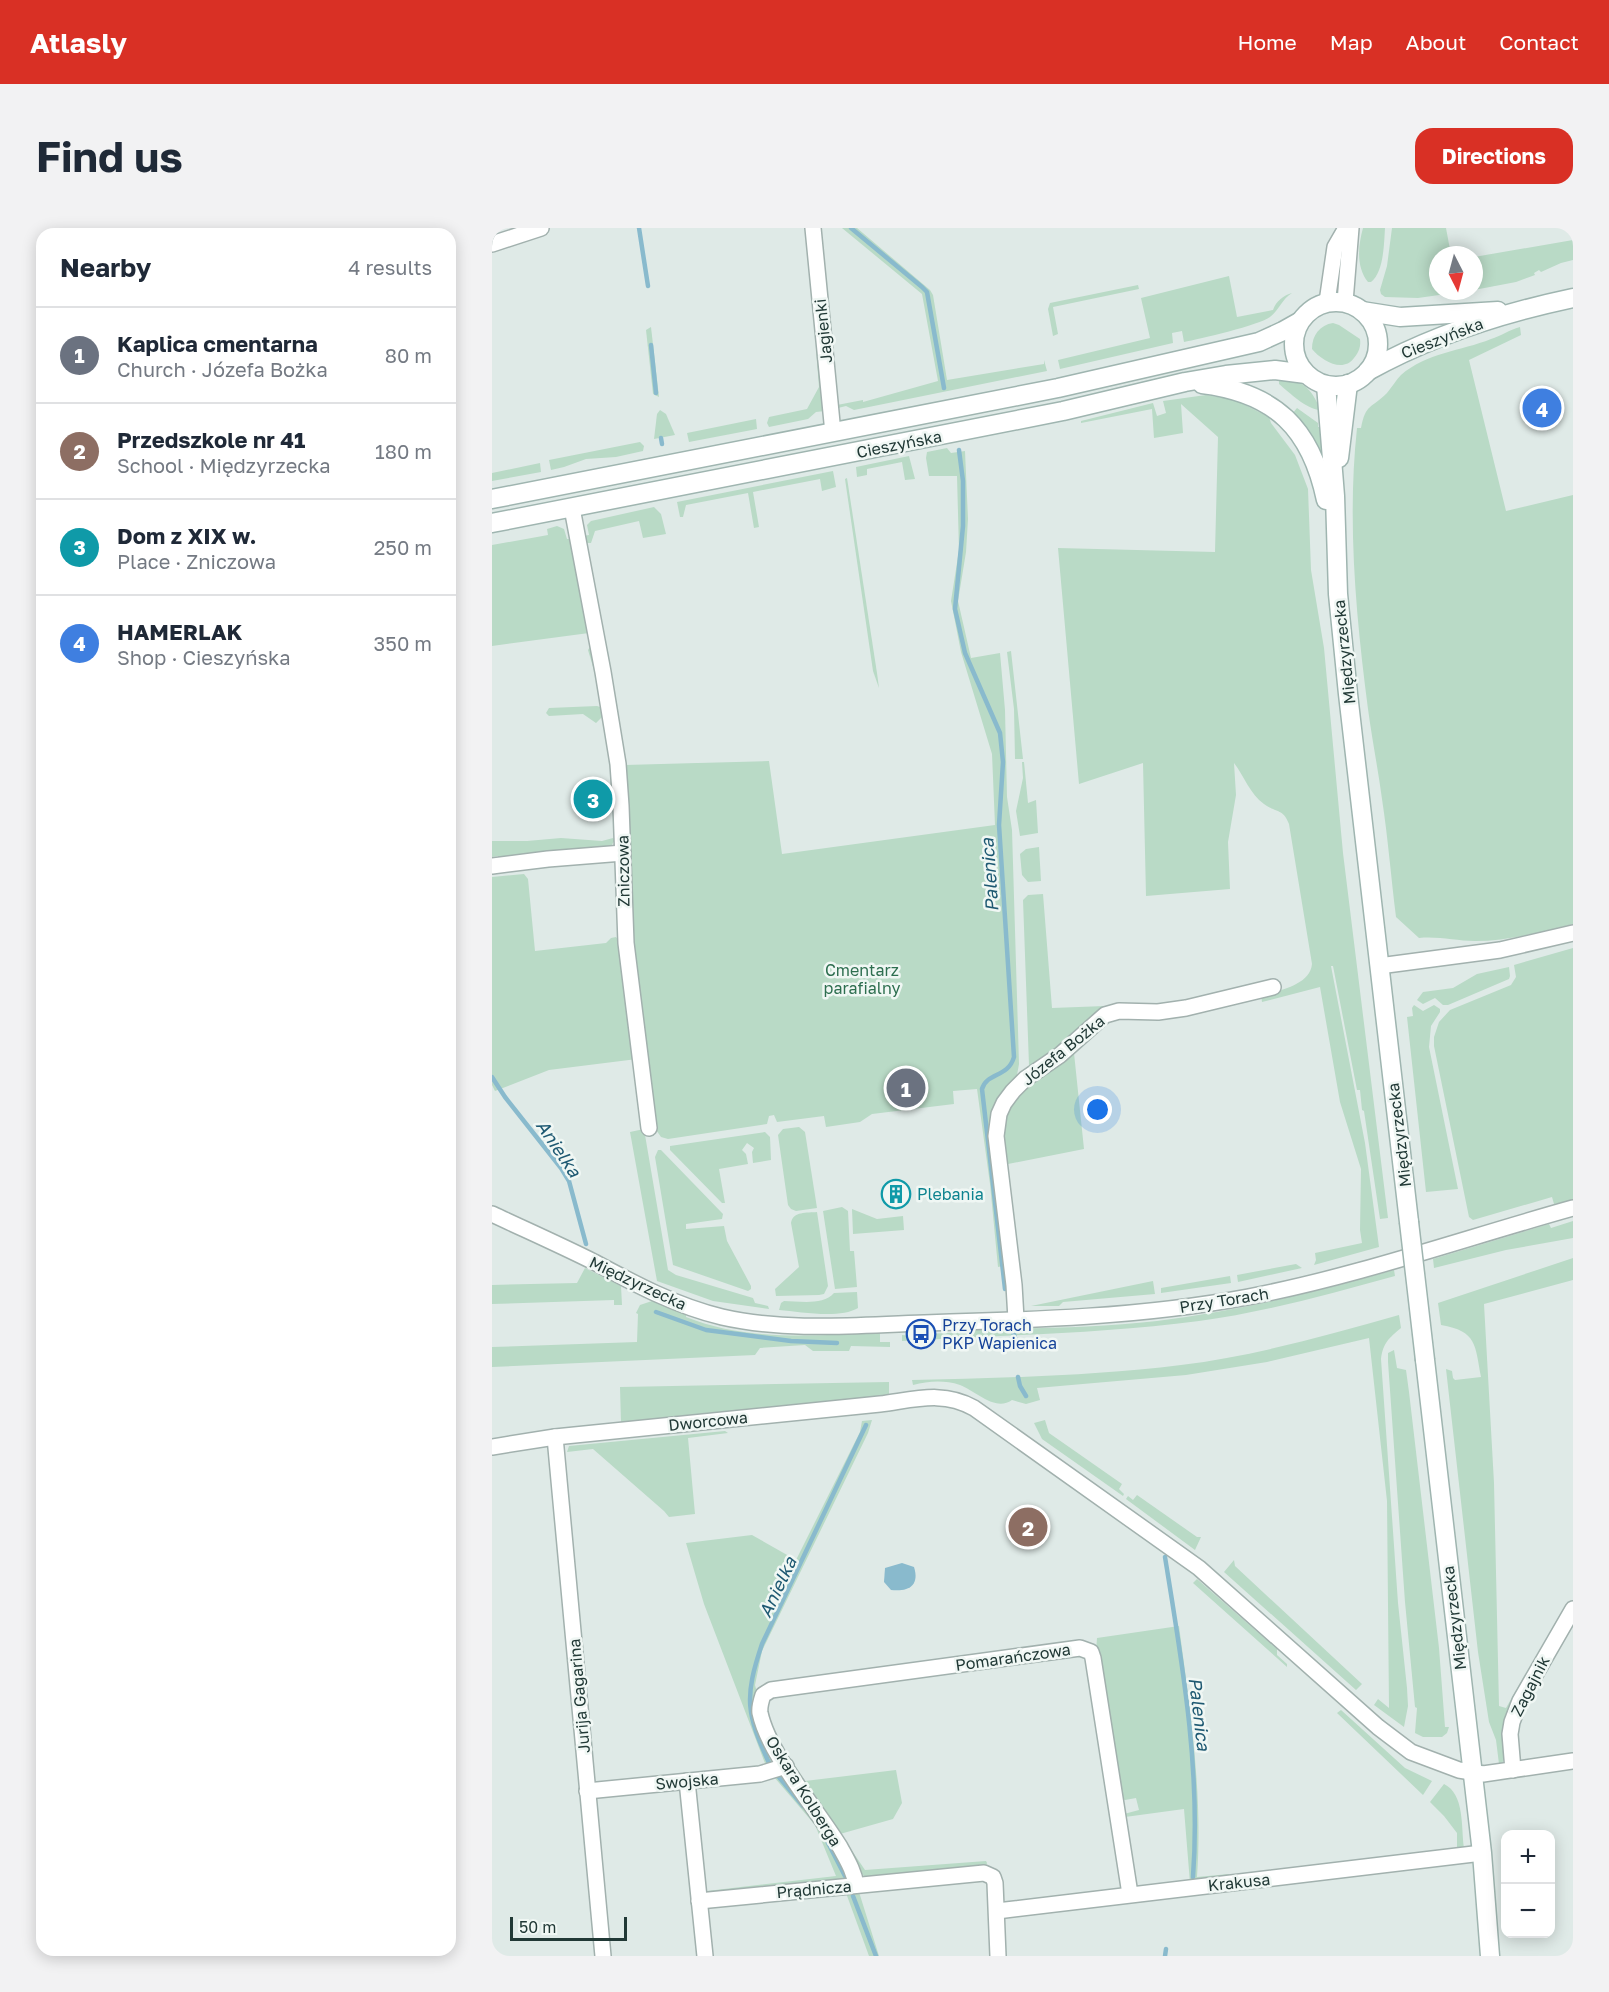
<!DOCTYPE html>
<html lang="en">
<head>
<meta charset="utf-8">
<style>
  :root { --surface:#fff; --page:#f2f2f3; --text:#1f2937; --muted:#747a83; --line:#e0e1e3; --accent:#d93025 }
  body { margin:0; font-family:"Golos Text",sans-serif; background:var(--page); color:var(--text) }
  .controls { position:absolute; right:18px; bottom:18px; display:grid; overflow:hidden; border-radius:12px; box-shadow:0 3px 15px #0003 }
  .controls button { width:54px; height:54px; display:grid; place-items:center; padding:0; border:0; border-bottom:2px solid var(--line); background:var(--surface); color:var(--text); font:30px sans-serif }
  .compass { position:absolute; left:937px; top:18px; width:54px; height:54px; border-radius:50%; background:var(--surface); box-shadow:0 3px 15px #0003; rotate:174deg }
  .scale { position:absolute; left:18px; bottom:15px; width:117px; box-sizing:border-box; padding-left:6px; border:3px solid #213936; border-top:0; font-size:16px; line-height:21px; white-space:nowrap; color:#213936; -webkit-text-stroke:4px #f0f7f4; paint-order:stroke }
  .you { position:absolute; left:606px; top:882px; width:21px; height:21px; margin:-15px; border:4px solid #fff; border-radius:50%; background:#1a73e8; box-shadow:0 0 0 9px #1a73e833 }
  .badge { display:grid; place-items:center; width:39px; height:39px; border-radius:50%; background:var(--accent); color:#fff; font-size:20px; font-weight:700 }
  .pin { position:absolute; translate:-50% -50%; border:3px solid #fff; box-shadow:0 2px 6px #0006 }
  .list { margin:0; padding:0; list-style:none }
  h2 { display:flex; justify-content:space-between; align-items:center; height:78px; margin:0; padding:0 24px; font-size:26px }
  h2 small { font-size:20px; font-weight:400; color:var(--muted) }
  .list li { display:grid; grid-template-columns:39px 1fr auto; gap:18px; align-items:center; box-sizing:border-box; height:96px; padding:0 24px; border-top:2px solid var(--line) }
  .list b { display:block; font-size:22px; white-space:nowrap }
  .list p { margin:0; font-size:20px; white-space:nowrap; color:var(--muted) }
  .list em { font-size:20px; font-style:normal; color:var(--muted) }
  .map { position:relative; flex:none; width:1081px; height:1728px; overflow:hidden; border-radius:18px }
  header { display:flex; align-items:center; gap:36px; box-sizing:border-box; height:84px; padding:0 30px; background:var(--accent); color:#fff }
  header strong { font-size:28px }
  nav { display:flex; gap:33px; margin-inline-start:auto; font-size:21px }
  .intro { display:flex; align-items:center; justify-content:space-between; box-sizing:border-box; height:144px; padding:0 36px }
  h1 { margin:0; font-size:42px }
  .button { padding:15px 27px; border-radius:18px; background:var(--accent); color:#fff; font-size:21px; font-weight:700 }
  main { display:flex; gap:36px; padding:0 36px }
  aside { flex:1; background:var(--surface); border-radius:18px; box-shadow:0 3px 15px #0003 }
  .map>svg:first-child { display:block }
  .green { fill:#b9dac6 }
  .water { fill:#89bacd }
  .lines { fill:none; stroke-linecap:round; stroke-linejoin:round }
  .stream { stroke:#89bacd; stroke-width:4.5 }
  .street-casing { stroke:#a2b1ae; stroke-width:18 }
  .secondary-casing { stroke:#9fb5b0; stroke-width:21 }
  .street { stroke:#fff; stroke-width:15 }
  .secondary { stroke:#fff; stroke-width:18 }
  .secondary-bridge-casing { stroke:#9fb5b0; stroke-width:21; stroke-linecap:butt }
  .secondary-bridge { stroke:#fff; stroke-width:18 }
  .labels { text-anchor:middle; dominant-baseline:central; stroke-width:5; stroke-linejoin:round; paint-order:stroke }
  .street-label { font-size:16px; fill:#213936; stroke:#f0f7f4 }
  .park-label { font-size:16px; fill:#2d6e4f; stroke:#f0f7f4 }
  .culture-label { font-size:16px; fill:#0d838f; stroke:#f0f7f4; text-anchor:start }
  .transit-label { font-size:16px; fill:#164399; stroke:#f0f7f4; text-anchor:start }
  .water-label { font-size:18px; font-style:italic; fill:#1e5972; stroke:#f0f7f4 }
</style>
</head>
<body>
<header>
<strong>Atlasly</strong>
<nav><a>Home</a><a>Map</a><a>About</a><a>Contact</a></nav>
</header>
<div class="intro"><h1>Find us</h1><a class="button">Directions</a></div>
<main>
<aside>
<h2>Nearby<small>4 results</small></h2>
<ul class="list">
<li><span class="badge" style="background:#6b7280">1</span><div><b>Kaplica cmentarna</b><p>Church · Józefa Bożka</p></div><em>80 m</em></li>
<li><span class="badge" style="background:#8d6e63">2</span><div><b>Przedszkole nr 41</b><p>School · Międzyrzecka</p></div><em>180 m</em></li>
<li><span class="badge" style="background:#0f9aa8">3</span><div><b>Dom z XIX w.</b><p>Place · Zniczowa</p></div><em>250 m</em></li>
<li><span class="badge" style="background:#3f7fe0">4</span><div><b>HAMERLAK</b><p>Shop · Cieszyńska</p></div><em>350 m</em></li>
</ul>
</aside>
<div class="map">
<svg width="1081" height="1728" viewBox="0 0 1081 1728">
  <rect width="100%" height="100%" fill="#dfeae7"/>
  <g class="green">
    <polygon points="350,0 365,0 438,62 441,67 455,152 552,136 552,132 555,143 362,182 354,178 346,180 345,177 371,172 371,174 446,153 430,66"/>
    <path d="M 871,0 L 893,0 C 892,15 892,44 879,54 L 876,54 C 864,39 866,18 871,0 Z"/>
    <polygon points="900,0 954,0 959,27 946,27 946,63 975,63 926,70 893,69 889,66 888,62 895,38"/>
    <polygon points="1081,12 1081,32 1069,35 1049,44 1047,42 1042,45 1043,47 1024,54 982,62 982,29"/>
    <path d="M 737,48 L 745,89 L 781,82 C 784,73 792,67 800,65 C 790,71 787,82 778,89 C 768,97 707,111 692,114 L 690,103 L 680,105 L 681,115 L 568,141 L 566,132 L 658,110 L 649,70 Z"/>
    <polygon points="646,57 647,61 561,79 566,106 561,108 556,81 558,75"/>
    <path d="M 841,95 L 847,97 L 868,111 C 869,118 867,124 862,130 C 851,145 830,133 820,121 C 820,107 828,97 841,95 Z"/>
    <polygon points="159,99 167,169 161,166 154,102"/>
    <path d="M 1028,99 L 1029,107 L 977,132 L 1014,283 L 1081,267 L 1081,696 C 1049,704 1016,713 983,713 C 964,713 946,708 927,710 L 904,689 C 899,649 896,610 890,571 C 886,541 880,511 876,481 C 864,389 855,293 865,200 L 869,200 C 874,175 879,181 895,165 C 900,159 904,152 909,147 C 934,125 969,123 999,111 C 1009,108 1017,102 1028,99 Z"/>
    <polygon points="324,121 326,122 333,183 324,184 316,191 277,199 275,195 277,189 315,181 327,159"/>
    <path d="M 787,152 C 810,150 821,162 828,182 C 814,181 798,165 787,156 Z"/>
    <path d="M 714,167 L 743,172 L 777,189 L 779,195 L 803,227 L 816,261 L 819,342 L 832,420 L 851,625 L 896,990 L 888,991 L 872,883 L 870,882 L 868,862 L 865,862 L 841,738 L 839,738 L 873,915 L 887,1019 L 822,1037 L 824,1032 L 823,1025 L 870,1015 L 868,1002 L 869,941 L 848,874 L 828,759 L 770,774 L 769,767 C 787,763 818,757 820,736 L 797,596 C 791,580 784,585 772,576 C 758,566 752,548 742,535 L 744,567 L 736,614 L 738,661 L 654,668 L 651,535 L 587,556 L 566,320 L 723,324 L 726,209 L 689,176 L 691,205 L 662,210 L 660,181 L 589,195 L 589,193 L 661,175 L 665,188 L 674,185 L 671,173 Z"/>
    <polygon points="805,180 826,195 826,199 829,199 832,231 830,231 822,214 800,186"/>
    <polygon points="168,182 174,186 183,207 162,211 165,186"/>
    <polygon points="264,191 265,201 197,214 195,205"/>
    <polygon points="148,214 152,218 151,223 124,229 94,231 72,239 59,242 57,232"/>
    <path d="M 455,220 L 459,225 L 473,223 L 476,291 L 474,324 L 466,373 L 479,430 L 508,425 L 513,482 L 515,569 L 520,602 L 527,836 L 525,847 L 508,874 L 515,1037 L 506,1039 L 498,956 L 485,861 L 461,863 L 462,876 L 380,886 L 368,894 L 334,899 L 332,888 L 285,894 L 282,887 L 277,888 L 275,896 L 176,911 L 169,909 L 162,899 L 152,818 C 155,814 154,810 153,804 L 150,803 L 139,716 L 140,664 L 133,537 L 277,533 L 290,626 L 503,597 L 500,526 L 469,424 L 459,373 L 467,322 L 465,248 L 437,248 L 434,230 L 435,224 Z"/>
    <polygon points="417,228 423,251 413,252 410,234 375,241 375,247 365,249 364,239"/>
    <polygon points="48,235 49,244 0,253 0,245"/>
    <polygon points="341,243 344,259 330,263 328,251 261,264 267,299 262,300 256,265 194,277 191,289 188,289 185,274"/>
    <polygon points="355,250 385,445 387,460 381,443 353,251"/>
    <polygon points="162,279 169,286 174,306 151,310 147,293 103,303 99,315 95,315 97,329 94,329 91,308 97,307 95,297 99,293"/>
    <polygon points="65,298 72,301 75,311 81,311 106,446 104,449 96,422 98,419 97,405 0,418 0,317 56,307 55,301"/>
    <polygon points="519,423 531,531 523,531 522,481 515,424"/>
    <polygon points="105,478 108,479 110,489 104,495 91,486 57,488 54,485 57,480"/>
    <polygon points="530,534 532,534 536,575 544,572 546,605 528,608 524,583 531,550"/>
    <polygon points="69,610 110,613 121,610 123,612 119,618 115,619 6,630 6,628 0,629 0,613 35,613"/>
    <polygon points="547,619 549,653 536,654 530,647 528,626 534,621"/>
    <polygon points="32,646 36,651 43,723 114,715 119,710 124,709 127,713 145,831 57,842 3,863 0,857 0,649"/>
    <polygon points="551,666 560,780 613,778 614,782 566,824 539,840 537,837 531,672 536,667"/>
    <polygon points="1081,720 1081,972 1062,976 1060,969 981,992 977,989 942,818 942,809 947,794 958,782 1019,757 1024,749 1022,737"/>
    <polygon points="1017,739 1018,748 1017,751 956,777 951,777 943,770 931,776 925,772 931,764 961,760 985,746"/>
    <polygon points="922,777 931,783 942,777 948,781 948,784 939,798 937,819 966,961 934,964 915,789 921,788 920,780"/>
    <path d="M 582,825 L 592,921 L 511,937 C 500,871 532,856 582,825 Z"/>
    <polygon points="307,899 313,904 325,980 304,983 299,981 296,977 286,907 291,901"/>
    <polygon points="152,901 176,1042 184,1047 261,1070 263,1075 276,1078 277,1081 221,1073 165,1053 138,904"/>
    <polygon points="273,904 278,909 279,932 261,935 260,924 262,920 255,915 250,922 254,926 256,936 227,941 233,975 230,975 178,922 178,918"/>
    <polygon points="166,922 169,922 231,986 230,991 194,996 194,1001 232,998 235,1013 259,1058 259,1061 256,1063 181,1037 163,929"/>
    <polygon points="350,979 356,983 358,1023 362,1023 365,1059 343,1061 331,983"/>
    <polygon points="360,981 385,991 411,988 412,1002 361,1006"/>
    <path d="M 325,984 L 336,1058 L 332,1066 L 327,1067 L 284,1068 L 283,1061 L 307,1039 L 299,995 C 301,983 315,985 325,984 Z"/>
    <polygon points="1081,993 1081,1010 1014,1022 942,1040 941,1031 1057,996 1059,1000"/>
    <path d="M 1081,1030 L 1081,1052 L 992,1076 L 1002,1255 L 1007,1478 L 1014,1480 L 1035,1443 C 1027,1459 1015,1477 1012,1495 C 1010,1508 1017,1527 1009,1537 L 1007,1536 L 1004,1512 L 997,1494 L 986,1424 L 954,1141 L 960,1143 L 961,1150 L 963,1152 L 989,1149 C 983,1117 985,1103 949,1097 L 946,1075 Z"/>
    <polygon points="804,1036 810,1040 746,1054 745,1047"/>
    <polygon points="93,1040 129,1058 130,1077 122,1077 122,1072 0,1076 0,1057 85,1055"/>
    <path d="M 902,1042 L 903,1048 C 838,1066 773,1084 707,1093 C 608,1106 509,1107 410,1113 L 410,1107 L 431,1109 L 431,1106 L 482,1104 L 482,1102 C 543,1100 605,1100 665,1093 C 746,1083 824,1064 902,1042 Z"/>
    <polygon points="738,1048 739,1055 669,1065 669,1060"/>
    <polygon points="661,1053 663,1066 571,1074 567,1078 539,1078"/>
    <path d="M 365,1064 L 366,1080 C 348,1091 309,1084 287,1082 L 289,1075 L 292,1073 C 306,1073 331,1078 342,1065 Z"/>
    <path d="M 160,1073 L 194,1086 L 194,1089 C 256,1114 323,1107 388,1105 L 388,1114 L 398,1114 L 398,1119 L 359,1118 L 357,1123 L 321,1123 L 313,1117 L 268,1120 L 263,1127 L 0,1139 L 0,1119 L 145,1114 L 146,1086 L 144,1085 L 148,1077 Z"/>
    <path d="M 907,1087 L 909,1100 C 897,1110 891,1115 889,1131 L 906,1375 L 915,1460 L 916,1478 L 912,1499 L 882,1477 L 886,1471 L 897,1480 L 895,1273 L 877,1110 L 775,1134 L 694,1147 L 545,1160 L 548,1172 L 534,1176 L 520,1172 C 503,1184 484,1163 468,1157 C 452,1152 437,1153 421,1157 L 420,1152 C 510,1150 600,1148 689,1137 C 763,1128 836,1107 907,1087 Z"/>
    <polygon points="902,1122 905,1140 914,1142 917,1164 947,1420 953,1499 957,1499 955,1505 950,1509 931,1509 923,1505 925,1480 923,1479 913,1374 896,1134 896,1125"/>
    <polygon points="397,1154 397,1166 387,1169 129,1195 128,1159"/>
    <polygon points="380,1192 376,1205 270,1423 263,1457 283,1533 274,1538 212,1376 194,1315 260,1307 304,1332 368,1204 370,1193"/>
    <polygon points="553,1192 557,1205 630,1256 627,1261 632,1266 631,1268 550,1211 542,1195"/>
    <polygon points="233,1203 236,1205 196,1210 203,1286 177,1289 172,1283 101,1221 75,1224 77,1218"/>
    <polygon points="645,1267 705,1309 709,1309 703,1322 634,1271 636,1268 641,1272"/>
    <polygon points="742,1332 743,1338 870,1456 864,1462 732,1344"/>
    <polygon points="705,1351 785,1421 785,1427 795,1436 795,1439 701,1355"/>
    <path d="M 687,1398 C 698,1482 711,1565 705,1649 L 737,1646 L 736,1649 L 698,1655 L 692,1581 L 633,1589 L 632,1586 L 647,1582 L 644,1570 L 633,1572 L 626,1569 L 604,1424 L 605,1410 Z"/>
    <polygon points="849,1482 913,1540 940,1553 931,1567 845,1485"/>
    <polygon points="300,1533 313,1553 404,1542 410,1575 401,1591 348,1606 297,1535"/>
    <polygon points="290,1547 293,1548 357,1646 346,1654 215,1666 213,1664 215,1663 344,1648 323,1597 282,1549"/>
    <path d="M 952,1556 C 973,1566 969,1600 972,1620 L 968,1622 L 965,1621 L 965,1605 L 952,1588 L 938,1574 Z"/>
    <polygon points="356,1617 373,1642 494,1633 495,1635 494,1638 373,1650 355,1622"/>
    <polygon points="367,1664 387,1728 377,1728 354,1665"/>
  </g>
  <path class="water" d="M 410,1335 L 422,1339 C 428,1358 416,1364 399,1362 L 392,1354 L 393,1340 Z"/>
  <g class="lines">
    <g class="stream">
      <polyline points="147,0 156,58"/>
      <polyline points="359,0 430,59 435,64 452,160"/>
      <polyline points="159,117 164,165"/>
      <polyline points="169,210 170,216"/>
      <path d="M 467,222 L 471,253 L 471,298 L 463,381 L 473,425 L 508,505 L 511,534 L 507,597 L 522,829 C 516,850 495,844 490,861 L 513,1061"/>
      <polyline points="0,849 13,869 69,940 77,953 94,1016"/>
      <polyline points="164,1084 214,1102 299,1113 345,1115"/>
      <polyline points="520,1100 523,1110"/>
      <polyline points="526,1149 528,1158 534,1168"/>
      <path d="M 673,1329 C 690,1434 709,1541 701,1649"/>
      <path d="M 278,1537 C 254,1485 252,1470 270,1416 L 374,1197"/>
      <polyline points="286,1548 311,1578"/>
      <polyline points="332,1607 353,1648"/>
      <polyline points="361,1668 384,1728"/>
      <polyline points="673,1728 674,1721"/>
    </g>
    <g class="street-casing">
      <g id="street">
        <polyline points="321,0 341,205"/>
        <polyline points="0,16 49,0"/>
        <polyline points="835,74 843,19 854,0"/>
        <polyline points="853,74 859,0"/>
        <polyline points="80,280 111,444 126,536 129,578 134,715 157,900"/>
        <polyline points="0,638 56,631 131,625"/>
        <polyline points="887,738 1008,722 1081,705"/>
        <path d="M 0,986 C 34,1002 68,1017 102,1034 C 143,1056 184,1078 230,1089 C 296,1104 365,1097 432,1095 C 540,1092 649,1089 756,1069 C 866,1048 973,1010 1081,980"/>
        <polyline points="524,1091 522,1057 504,908 507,886 512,875 521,863 533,851 568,827 613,787 627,783 666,784 694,780 781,759"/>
        <polyline points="63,1209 111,1728"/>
        <path d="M 0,1219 L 63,1209 L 388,1176 C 421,1172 451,1162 482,1180 L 707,1340 L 886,1499 L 919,1524 L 967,1542 L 991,1546 L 1081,1533"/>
        <polyline points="1021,1542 1018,1506 1020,1494 1028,1473 1081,1381"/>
        <polyline points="195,1553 213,1728"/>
        <polyline points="95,1563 268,1546 294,1538"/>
        <path d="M 364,1657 C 362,1643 355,1632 348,1619 C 325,1581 277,1527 268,1485 C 267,1479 269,1473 271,1467 L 279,1462 L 588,1420 L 599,1424 L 601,1430 L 638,1666"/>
        <polyline points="207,1673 492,1645 501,1649 503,1655 506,1728"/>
        <polyline points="505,1683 990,1625"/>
      </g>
    </g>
    <g class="secondary-casing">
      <g id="secondary">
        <circle cx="844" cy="116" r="42"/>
        <polyline points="870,83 908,89 1006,83"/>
        <path d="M 876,143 C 939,108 1010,85 1081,70"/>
        <path d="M 710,156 C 783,165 819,200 834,272"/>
        <polyline points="834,157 843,268 846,366 856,466 917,994"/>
        <polyline points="847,230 856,156"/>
        <polyline points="0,271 566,160 767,114 791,103 807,94"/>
        <polyline points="0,295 571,183 693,154 734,147 783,142 814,146"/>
        <polyline points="933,1132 990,1625 998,1728"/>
      </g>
    </g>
    <use href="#street" class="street"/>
    <use href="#secondary" class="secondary"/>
    <g class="secondary-bridge-casing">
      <polyline id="secondary-bridge" points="917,994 933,1132"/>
    </g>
    <use href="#secondary-bridge" class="secondary-bridge"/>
  </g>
  <defs>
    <g id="building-ring" transform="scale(1.5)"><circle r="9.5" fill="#f0f7f4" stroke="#0f9aa8" stroke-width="1.5"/><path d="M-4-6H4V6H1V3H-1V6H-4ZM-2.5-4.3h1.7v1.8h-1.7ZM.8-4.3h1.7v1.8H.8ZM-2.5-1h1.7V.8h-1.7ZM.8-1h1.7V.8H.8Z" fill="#0f9aa8"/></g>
    <g id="bus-ring" transform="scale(1.5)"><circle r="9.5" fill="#f0f7f4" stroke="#1a4fb4" stroke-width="1.5"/><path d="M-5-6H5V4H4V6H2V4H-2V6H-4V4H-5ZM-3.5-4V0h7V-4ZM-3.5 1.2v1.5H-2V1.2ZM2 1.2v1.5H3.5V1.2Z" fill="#1a4fb4"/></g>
  </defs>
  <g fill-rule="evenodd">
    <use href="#building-ring" x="404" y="966"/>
    <use href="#bus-ring" x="429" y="1106"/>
  </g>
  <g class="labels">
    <g class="street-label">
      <text transform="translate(331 103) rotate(-96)">Jagienki</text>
      <text transform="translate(950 110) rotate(-21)">Cieszyńska</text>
      <text transform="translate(407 216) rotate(-11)">Cieszyńska</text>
      <text transform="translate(852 424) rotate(-96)">Międzyrzecka</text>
      <text transform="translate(131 643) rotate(-91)">Zniczowa</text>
      <text transform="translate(571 822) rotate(-39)">Józefa Bożka</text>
      <text transform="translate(907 907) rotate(-97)">Międzyrzecka</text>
      <text transform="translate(146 1055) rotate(25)">Międzyrzecka</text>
      <text transform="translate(732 1072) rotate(-9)">Przy Torach</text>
      <text transform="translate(216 1193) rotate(-6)">Dworcowa</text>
      <text transform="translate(962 1390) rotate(-97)">Międzyrzecka</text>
      <text transform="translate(521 1429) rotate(-8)">Pomarańczowa</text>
      <text transform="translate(1038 1458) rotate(-63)">Zagajnik</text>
      <text transform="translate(87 1468) rotate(-95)">Jurija Gagarina</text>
      <text transform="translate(195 1553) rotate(-5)">Swojska</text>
      <text transform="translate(312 1563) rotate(58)">Oskara Kolberga</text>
      <text transform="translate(747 1654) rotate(-6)">Krakusa</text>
      <text transform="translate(322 1661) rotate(-5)">Prądnicza</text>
    </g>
    <g class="park-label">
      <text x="370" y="742">Cmentarz<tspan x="370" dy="18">parafialny</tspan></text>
    </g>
    <g class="culture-label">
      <text x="425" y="966">Plebania</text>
    </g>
    <g class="transit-label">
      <text x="450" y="1097">Przy Torach<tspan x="450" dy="18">PKP Wapienica</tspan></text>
    </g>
    <g class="water-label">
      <text transform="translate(497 647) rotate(-94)">Palenica</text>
      <text transform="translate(67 920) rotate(56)">Anielka</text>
      <text transform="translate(285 1359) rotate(-65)">Anielka</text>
      <text transform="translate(708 1486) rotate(83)">Palenica</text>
    </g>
  </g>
</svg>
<div class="controls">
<button>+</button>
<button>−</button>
</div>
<svg class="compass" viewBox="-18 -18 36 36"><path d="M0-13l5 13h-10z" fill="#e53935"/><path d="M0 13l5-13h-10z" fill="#747a83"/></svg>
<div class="scale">50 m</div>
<div class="you"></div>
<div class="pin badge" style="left:414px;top:860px;background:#6b7280">1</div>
<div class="pin badge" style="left:536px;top:1299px;background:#8d6e63">2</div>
<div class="pin badge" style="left:101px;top:571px;background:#0f9aa8">3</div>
<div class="pin badge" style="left:1050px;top:180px;background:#3f7fe0">4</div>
</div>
</main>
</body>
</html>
